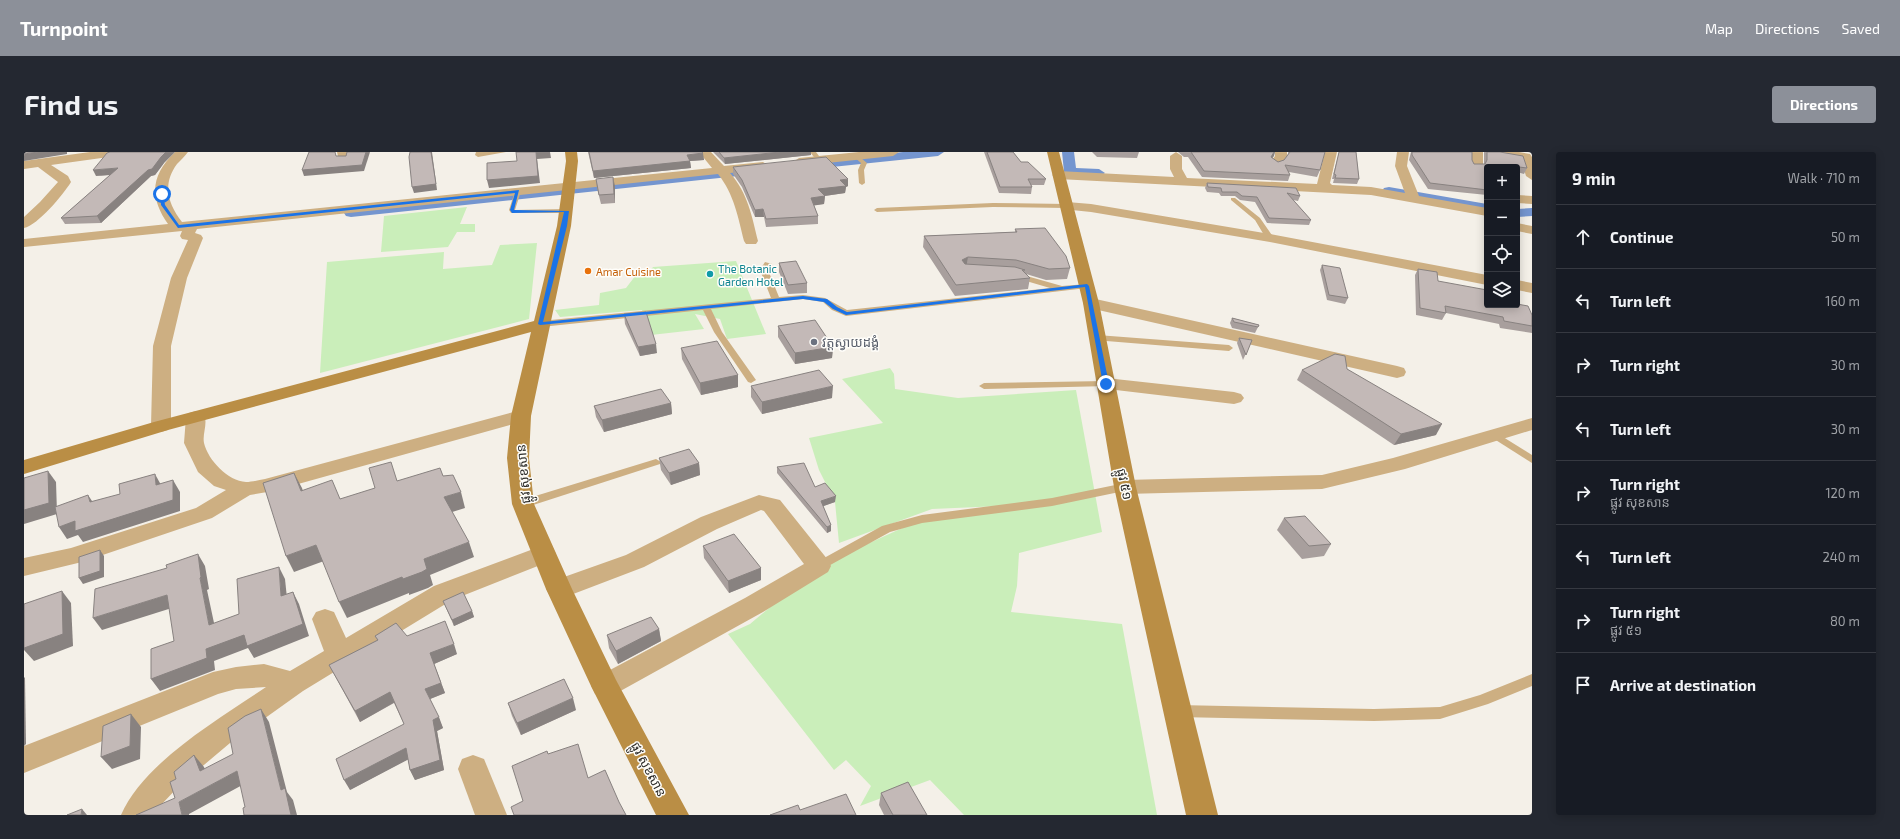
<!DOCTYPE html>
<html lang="en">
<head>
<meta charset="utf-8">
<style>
  :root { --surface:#171b24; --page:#242831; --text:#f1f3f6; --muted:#9ea1a6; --line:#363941; --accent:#8c9099 }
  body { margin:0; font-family:"Exo 2","Noto Sans Khmer",sans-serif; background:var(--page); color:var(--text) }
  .controls { position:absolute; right:12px; top:12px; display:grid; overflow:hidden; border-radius:4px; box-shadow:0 2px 10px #0003 }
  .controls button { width:36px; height:36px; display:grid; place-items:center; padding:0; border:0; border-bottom:1px solid var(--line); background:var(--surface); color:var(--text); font:20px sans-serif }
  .stop { position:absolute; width:12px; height:12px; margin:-9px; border:3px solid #1a73e8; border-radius:50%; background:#fff }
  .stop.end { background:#1a73e8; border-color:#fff; box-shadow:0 1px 4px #0008 }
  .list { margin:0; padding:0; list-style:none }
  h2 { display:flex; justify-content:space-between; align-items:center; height:52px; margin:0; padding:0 16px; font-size:17px }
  h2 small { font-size:13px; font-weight:400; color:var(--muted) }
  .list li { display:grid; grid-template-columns:26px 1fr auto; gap:12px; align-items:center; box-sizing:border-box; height:64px; padding:0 16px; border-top:1px solid var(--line) }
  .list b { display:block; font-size:15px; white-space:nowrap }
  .list p { margin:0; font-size:13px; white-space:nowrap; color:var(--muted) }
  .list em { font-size:13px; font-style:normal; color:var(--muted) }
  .icon { flex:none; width:22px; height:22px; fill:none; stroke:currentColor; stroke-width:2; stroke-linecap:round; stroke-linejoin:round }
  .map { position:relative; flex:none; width:1508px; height:663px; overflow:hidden; border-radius:4px }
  header { display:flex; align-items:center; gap:24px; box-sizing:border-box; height:56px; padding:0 20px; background:var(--accent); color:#fff }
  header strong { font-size:19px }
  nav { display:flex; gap:22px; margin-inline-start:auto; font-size:14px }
  .intro { display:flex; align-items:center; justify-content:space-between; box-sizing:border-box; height:96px; padding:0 24px }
  h1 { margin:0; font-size:28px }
  .button { padding:10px 18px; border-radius:4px; background:var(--accent); color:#fff; font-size:14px; font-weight:700 }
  main { display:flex; gap:24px; padding:0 24px }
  aside { flex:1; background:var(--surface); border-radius:4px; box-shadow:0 2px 10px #0003 }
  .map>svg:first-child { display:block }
  .green { fill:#caeeba }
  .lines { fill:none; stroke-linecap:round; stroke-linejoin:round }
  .canal { fill:#7495cf; fill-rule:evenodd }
  .lane { fill:#cdaf82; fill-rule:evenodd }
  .street { fill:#cdaf82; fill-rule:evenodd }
  .secondary { fill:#ba8e45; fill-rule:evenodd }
  .wall { fill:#a89f9d }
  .shaded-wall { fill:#888280 }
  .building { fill:#c3b9b7; stroke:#888280 }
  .route { fill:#1a73e8 }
  .food-dot { fill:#e8710a; stroke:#fffefa; stroke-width:1.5 }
  .culture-dot { fill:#0f9aa8; stroke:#fffefa; stroke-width:1.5 }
  .worship-dot { fill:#6b7280; stroke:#fffefa; stroke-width:1.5 }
  .labels { text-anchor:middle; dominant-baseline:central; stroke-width:3; stroke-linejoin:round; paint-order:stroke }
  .far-culture-label { font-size:11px; fill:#0d838f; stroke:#fffefa; text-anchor:start }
  .far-food-label { font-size:11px; fill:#c56008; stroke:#fffefa; text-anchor:start }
  .worship-label { font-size:13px; fill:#5b616d; stroke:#fffefa; text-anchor:start }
  .street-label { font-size:13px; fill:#2e2d2a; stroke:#fffefa }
</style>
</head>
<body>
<header>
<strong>Turnpoint</strong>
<nav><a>Map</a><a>Directions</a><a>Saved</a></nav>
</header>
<div class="intro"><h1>Find us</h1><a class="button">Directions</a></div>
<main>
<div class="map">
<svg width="1508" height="663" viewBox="0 0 1508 663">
  <rect width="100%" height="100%" fill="#f4f0e8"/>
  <g class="green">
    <polygon points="443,55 436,72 451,72 451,80 433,80 424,95 357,100 360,64"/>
    <polygon points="513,91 505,167 296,221 303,110 420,100 419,117 468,113 476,93"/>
    <polygon points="712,109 742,182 703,187 696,167 671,162 680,177 627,183 618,158 536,165 531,158 575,153 576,141 602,136 615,119 626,119 629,115"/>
    <polygon points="866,216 870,222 871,237 934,246 1052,238 1078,380 995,401 993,434 987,460 1098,472 1133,663 940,663 906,628 836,654 847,634 822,608 810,618 704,482 726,472 795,414 898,367 997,353 908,357 815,391 811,350 795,318 785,286 859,271 818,227"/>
  </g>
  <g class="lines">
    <g class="canal">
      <polygon points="879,0 920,0 914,4 779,18 773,14 779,10"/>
      <polygon points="1038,0 1050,0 1052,16 1075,17 1081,21 1075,25 1042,23 1040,20"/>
      <polygon points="739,14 745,18 743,21 327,65 322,64 320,61 322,58 327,57"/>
      <polygon points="1365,35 1463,52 1463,60 1360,42 1358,39 1360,36"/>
      <polygon points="1508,56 1508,64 1493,65 1493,57"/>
    </g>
    <g class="lane">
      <polygon points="452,0 482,0 454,5 451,3"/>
      <polygon points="786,0 792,0 798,8 797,9 793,9"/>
      <polygon points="832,2 843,11 840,18 841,31 838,33 835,31 834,18 837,11 829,4"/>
      <polygon points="494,37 497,39 491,58 542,57 545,59 542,61 487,61 485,58 491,39"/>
      <polygon points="1207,46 1211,46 1236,66 1250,86 1249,88 1243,88 1231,68 1207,48"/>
      <polygon points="969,51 1043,52 1046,54 1043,56 969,55 853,60 850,58 853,56"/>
      <polygon points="741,110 748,112 744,118 755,145 779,143 801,146 823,158 1026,136 989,125 988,123 992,121 1038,134 1063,132 1067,134 1063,136 822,164 808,158 799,150 779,147 687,157 698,180 732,228 727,231 724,230 690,180 679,158 517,175 513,172 517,169 747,146 736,118"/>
      <polygon points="1073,183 1205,193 1209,196 1205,199 1070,188 1069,186"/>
      <polygon points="1082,229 1087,232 1085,234 960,237 955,234 960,231"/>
      <polygon points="1471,280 1508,303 1508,311 1467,285 1466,283"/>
      <polygon points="632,307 637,310 636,312 503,355 495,355 493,352 495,349"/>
      <polygon points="1101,331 1107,335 1105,338 1028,354 898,371 866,380 799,417 791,417 789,414 791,411 858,374 898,363 1028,346"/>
      <polygon points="1508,522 1508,534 1464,552 1416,567 1350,569 1154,565 1149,563 1147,559 1149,555 1154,553 1350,557 1416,555 1456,543"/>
    </g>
    <g class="street">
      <path d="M 66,0 L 98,0 L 92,4 L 27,13 L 44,24 L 47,30 C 39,43 14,73 0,76 L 0,65 L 16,50 L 34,30 L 14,15 L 0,17 L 0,9 Z"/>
      <path d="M 151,0 L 164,0 C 161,4 157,8 153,12 C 138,32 144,52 158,70 L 688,16 L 675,0 L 687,0 L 700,14 L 739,10 L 745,14 L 739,18 L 706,21 C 724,41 728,65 734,89 L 732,92 L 722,92 L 720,89 C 714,65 710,42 694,22 L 173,77 L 171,81 L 177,83 L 179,86 L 163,126 L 147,194 L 147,274 L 144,278 L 137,280 L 130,278 L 127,274 L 129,194 L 147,126 L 164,88 L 158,87 L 156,84 L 158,79 L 0,95 L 0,87 L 144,72 C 125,45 127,23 151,0 Z"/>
      <polygon points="313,0 325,0 323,9 315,9"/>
      <polygon points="835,0 875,0 869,4 775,14 769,10 775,6"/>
      <polygon points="1152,0 1158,4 1158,17 1163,26 1293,32 1301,0 1313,0 1306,31 1308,33 1347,35 1381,41 1371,14 1373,0 1385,0 1383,14 1395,44 1463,56 1463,64 1347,43 1034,27 1028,23 1034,19 1150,25 1146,17 1146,4"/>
      <polygon points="1251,0 1263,0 1263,4 1256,14 1252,15 1246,11 1251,4"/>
      <polygon points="1447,0 1459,0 1459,13 1457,16 1449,16 1447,13"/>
      <polygon points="1469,0 1495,0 1506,2 1508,5 1508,28 1502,24 1497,8 1471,3"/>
      <polygon points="1493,43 1508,44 1508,52 1493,51"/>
      <polygon points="1043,50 1067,52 1246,82 1463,123 1463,133 1246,90 1067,60 1038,57 1036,54 1038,51"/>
      <polygon points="1493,71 1508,74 1508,82 1493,79"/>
      <polygon points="1493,128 1508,131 1508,141 1493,138"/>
      <polygon points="1067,146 1373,214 1380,216 1382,220 1380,224 1373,226 1061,155 1059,151 1061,147"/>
      <polygon points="1082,226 1210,240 1217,242 1220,246 1217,250 1210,252 1075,236 1073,232 1075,228"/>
      <path d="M 497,258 L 504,260 L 507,264 L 504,268 L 249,339 L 226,343 L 188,366 L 58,410 L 0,424 L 0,406 L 47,396 L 172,356 L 202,338 L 190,334 L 174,320 L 160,291 L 162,265 L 165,261 L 172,259 L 179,261 C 185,270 178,281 180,291 C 184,308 204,329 222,330 C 228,330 235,328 241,327 Z"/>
      <polygon points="1508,266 1508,278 1381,317 1298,337 1101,342 1093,340 1090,335 1093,330 1101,328 1298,323 1369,306"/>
      <polygon points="735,343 756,348 804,408 807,414 804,420 739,460 591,542 581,546 571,542 567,534 571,526 721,446 780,412 740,359 737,358 693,377 620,415 544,444 535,446 526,444 522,437 526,430 602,403 677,365"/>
      <path d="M 520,393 L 529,396 L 532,402 L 529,408 L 428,448 L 279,539 L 206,591 L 155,634 L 137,653 L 131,663 L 97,663 C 120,610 195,567 242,535 L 212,537 L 194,542 L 0,621 L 0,594 L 189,520 L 212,515 L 240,512 L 266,519 L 300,499 L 288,467 L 292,460 L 301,457 L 310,460 L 322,486 L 410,434 Z"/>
      <polygon points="449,603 460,607 483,663 451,663 434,617 438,607"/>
    </g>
    <g class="secondary">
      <polygon points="541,0 553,0 554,9 547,74 507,264 505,306 510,352 548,437 592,528 665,663 632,663 567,534 522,437 488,352 483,306 487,264 507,180 144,278 0,322 0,308 130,270 510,169 533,74 542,9"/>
      <polygon points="1023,0 1035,0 1075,151 1112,335 1194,663 1162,663 1090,335 1059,151"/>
    </g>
  </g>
  <g class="wall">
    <polygon points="564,0 678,0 680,8 666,9 667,16 570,26"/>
    <polygon points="689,0 787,0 787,3 701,12"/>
    <polygon points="960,0 989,0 997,10 1022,27 1020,33 1007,33 1008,35 1007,42 975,41"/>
    <polygon points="1068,0 1115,0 1113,6 1073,5"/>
    <polygon points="1154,0 1251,0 1248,6 1254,10 1260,8 1264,2 1264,0 1301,0 1296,18 1293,25 1265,20 1266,23 1264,29 1178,25 1164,5 1160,5"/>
    <polygon points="1315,0 1332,0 1335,27 1333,32 1309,31 1310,27 1308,27"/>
    <polygon points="1387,0 1448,0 1448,8 1450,12 1460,12 1460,0 1476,0 1503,16 1500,22 1493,20 1493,15 1463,15 1463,43 1404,37 1385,8"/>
    <polygon points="140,11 131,23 127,24 77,71 41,72 37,66 86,23 72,24"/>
    <polygon points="709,15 824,34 822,35 821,41 801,44 800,52 790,53 794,64 794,72 742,75 740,65 731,65 718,35 709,22"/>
    <polygon points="572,27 591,34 591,51 577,52 573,36"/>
    <polygon points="1183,31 1272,36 1276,44 1274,49 1269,48 1287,68 1285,73 1243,71 1231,50 1216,48 1211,44 1197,44 1195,41 1183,40 1181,36"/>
    <polygon points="991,77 1046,116 1043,127 1022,128 1002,122 1006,126 1004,137 931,144 899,95 900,84 991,80"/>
    <polygon points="755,111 783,131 783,141 764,142 755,120"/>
    <polygon points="1298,113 1324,146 1321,152 1303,148 1296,118"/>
    <polygon points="1394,117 1414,129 1463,153 1508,163 1508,181 1476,176 1475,172 1422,161 1418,168 1392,163 1391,123"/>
    <polygon points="600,162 633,201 616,204 601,172"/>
    <polygon points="1208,166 1235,173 1231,181 1208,176 1206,171"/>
    <polygon points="754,174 809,195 808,206 771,212 754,185"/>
    <polygon points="1215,186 1228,188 1219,208 1213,191"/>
    <polygon points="657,196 714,223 714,235 677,243 658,207"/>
    <polygon points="1323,217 1412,283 1370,293 1273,228 1278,218"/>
    <polygon points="727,234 808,246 738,262 727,245"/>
    <polygon points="647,251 648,262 580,280 572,265 570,254"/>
    <polygon points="635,306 675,311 676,323 647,333 637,318"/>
    <polygon points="753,315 791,335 811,350 799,354 807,373 807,379 803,381 753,321"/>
    <polygon points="1260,366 1307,392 1300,404 1278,407 1253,378"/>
    <polygon points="679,394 737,416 737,428 705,441 680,406"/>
    <polygon points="419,449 448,459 450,465 430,474"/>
    <polygon points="635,477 637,489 594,512 585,496 583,483"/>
    <polygon points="351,484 383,484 433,502 410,512 421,541 406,547 419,576 413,579 420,618 391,628 386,618 384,607 326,638 380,572 370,551 336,570 305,513 353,488"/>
    <polygon points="484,551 552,558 497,583 488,564"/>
    <polygon points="857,641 903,663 860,663 855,653"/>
  </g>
  <g class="shaded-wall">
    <polygon points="14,0 43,0 43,2 0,9 0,2"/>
    <polygon points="142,0 151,0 140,11 131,23 127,24 77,71 73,64"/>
    <polygon points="342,0 346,0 340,19 280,24 278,18"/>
    <polygon points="407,0 408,0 413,38 390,41 388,35"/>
    <polygon points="512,0 526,0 527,6 513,7 516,31 465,36 463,28"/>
    <polygon points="756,0 787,0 787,3 701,12 700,6"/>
    <polygon points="1250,0 1251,0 1250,4 1245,11 1247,5"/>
    <polygon points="679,1 680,8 666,9 667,16 570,26 569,19 663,3"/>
    <polygon points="94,16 97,22 72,24 69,18"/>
    <polygon points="589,25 591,34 591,51 590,42"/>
    <polygon points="824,27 824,34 822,35 821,41 793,45 794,37 816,28"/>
    <polygon points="801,44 800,52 787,54 787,46"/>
    <polygon points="739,57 740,65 731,65 731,58"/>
    <polygon points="944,105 942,116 938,108"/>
    <polygon points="632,192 633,201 616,204 614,195"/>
    <polygon points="809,195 808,206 771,212 771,201"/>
    <polygon points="714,223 714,235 677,243 676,231"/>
    <polygon points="809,234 808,246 738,262 738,250"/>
    <polygon points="647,251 648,262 580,280 578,268"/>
    <polygon points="1418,272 1412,283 1370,293 1377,282"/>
    <polygon points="675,311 676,323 647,333 645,321"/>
    <polygon points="24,319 32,330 33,362 0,372 0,358"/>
    <polygon points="270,321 278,336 284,354 277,339"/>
    <polygon points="131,322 137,333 132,333"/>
    <polygon points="149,328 156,340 156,359 59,390 54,383 43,387 35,375"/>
    <polygon points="437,340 441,356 425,361 420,345"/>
    <polygon points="64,343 72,355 66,350"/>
    <polygon points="812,344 811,350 797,355 797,349"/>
    <polygon points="807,373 807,379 803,381 803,375"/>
    <polygon points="445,390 450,405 406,423 409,433 404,436 385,443 385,441 323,466 315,450 400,407"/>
    <polygon points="292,393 300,409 270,420 262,404"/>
    <polygon points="76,398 80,404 80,425 59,432 55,426"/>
    <polygon points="174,402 181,414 185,437 183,438 193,485 185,473 176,426"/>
    <polygon points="255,415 261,427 264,456 257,444"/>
    <polygon points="737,416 737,428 705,441 704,429"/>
    <polygon points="38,439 47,451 49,494 10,509 0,498 0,496"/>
    <polygon points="269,440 275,452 285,484 230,506 224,496 190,509 191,518 136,539 127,527 182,497"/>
    <polygon points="143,443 151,455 78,478 69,466"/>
    <polygon points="448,459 450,465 430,474 428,468"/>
    <polygon points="635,477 637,489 594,512 592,499"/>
    <polygon points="430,492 433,502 410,512 421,541 406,547 401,537 406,501"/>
    <polygon points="0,525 1,526 2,592 0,594"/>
    <polygon points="366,540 371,550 336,570 331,559"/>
    <polygon points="549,546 552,558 497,583 493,571"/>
    <polygon points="237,557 245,570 263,640 269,648 273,663 267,663 257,638"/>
    <polygon points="107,562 117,575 116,607 88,617 77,605"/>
    <polygon points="415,565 419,576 413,579 420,618 391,628 386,618 409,568"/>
    <polygon points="382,596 387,606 326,638 320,628"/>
    <polygon points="170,603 180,615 186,631 176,619"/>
    <polygon points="213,619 222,631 165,662 165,663 158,663 155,650"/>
    <polygon points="58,657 63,663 57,663"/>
  </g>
  <g class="building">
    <polygon points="0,0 14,0 0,2"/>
    <polygon points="86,0 142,0 137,5 128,17 124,18 73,64 37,66 94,16 69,18 83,1"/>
    <polygon points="285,0 311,0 312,4 322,4 323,0 342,0 338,13 278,18"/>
    <polygon points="386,0 407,0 412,32 388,35 385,5"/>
    <polygon points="492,0 515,0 512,0 514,24 463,28 463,11 493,9"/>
    <polygon points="565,0 678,0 679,1 663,3 666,9 569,19"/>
    <polygon points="695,0 756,0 700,6"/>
    <polygon points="963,0 989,0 997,10 1004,10 1022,27 1004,27 1008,35 976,35"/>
    <polygon points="1167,0 1250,0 1247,5 1254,10 1260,8 1266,0 1301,0 1296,18 1261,13 1266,23 1180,19"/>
    <polygon points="1315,0 1332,0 1335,27 1311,26 1312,23 1310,22"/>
    <polygon points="1388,0 1448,0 1448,8 1450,12 1461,12 1463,8 1463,0 1476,0 1499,4 1503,16 1487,14 1487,15 1463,15 1463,38 1406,31 1388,3"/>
    <polygon points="802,5 824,27 816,28 822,34 794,37 801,44 787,46 794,64 742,67 739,57 731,58 718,28 709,15"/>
    <polygon points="589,25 590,42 575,43 572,27"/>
    <polygon points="1183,31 1272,36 1276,44 1263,41 1287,68 1245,66 1233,45 1218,44 1213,40 1198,40 1197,36 1184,35"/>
    <polygon points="1021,76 1042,104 1046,116 1025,117 992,108 944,105 938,108 941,112 991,115 1001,118 998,118 1006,126 932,133 900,84 993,80 991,77"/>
    <polygon points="772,109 783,131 764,133 755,111"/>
    <polygon points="1298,113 1316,116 1324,146 1305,143"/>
    <polygon points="1394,117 1413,120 1414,129 1463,138 1463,153 1493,153 1493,152 1504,154 1508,163 1508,174 1480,169 1479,165 1421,154 1422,161 1396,156"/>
    <polygon points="622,160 632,192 614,195 600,162"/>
    <polygon points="1208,166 1235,173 1234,175 1210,170"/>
    <polygon points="791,168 809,195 771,201 754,174"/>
    <polygon points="1215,186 1228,188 1222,203"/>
    <polygon points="693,189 714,223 676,231 657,196"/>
    <polygon points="1311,202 1321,204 1323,217 1418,272 1377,282 1278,218"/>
    <polygon points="795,218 809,234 738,250 727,234"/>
    <polygon points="637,237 647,251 578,268 570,254"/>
    <polygon points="665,297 675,311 645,321 635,306"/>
    <polygon points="367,310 373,329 416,316 419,324 429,323 437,340 420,345 445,390 400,407 403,417 398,420 379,427 378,425 315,450 292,393 262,404 239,331 270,321 277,339 308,328 316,347 351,336 345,316"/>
    <polygon points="780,311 791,335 801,331 812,344 797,349 807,373 803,375 753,315"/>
    <polygon points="24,319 25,351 0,358 0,326"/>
    <polygon points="131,322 132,333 149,328 149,348 51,379 51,369 35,375 31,355 64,343 66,350 96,342 95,332"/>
    <polygon points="1281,364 1307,392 1285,394 1260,366"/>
    <polygon points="710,382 737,416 704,429 679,394"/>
    <polygon points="76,398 76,419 55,426 55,405"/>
    <polygon points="174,402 177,425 176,426 185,473 215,462 213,427 255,415 257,444 269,440 279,472 223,494 220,483 182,497 183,506 127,527 127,497 150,489 143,443 69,466 71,437 143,416 142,413"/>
    <polygon points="38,439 39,482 0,496 0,452"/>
    <polygon points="439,440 448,459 428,468 419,449"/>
    <polygon points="627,465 635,477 592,499 583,483"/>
    <polygon points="421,469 430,492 406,501 417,531 401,537 415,565 409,568 416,608 386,618 382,596 320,628 312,607 380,572 366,540 331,559 305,513 354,488 351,484 372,471 383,484"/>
    <polygon points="540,527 549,546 493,571 484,551"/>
    <polygon points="237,557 257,638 261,636 267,663 220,663 219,656 221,655 213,619 155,650 158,663 112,663 151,646 146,630 152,627 150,620 170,603 176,619 209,602 204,576 221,564"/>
    <polygon points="107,562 106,594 77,605 79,574"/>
    <polygon points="554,592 564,626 581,618 595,650 602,663 490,663 487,655 499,649 488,614 523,599 524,602"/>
    <polygon points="884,630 903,663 869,663 857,641"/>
    <polygon points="822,642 832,663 746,663 774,653 776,658"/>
    <polygon points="58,657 57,663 43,663"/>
  </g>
  <polygon class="route" points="495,38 490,58 545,59 543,74 519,170 779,144 803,147 813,155 823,160 1063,132 1065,134 1085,232 1082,234 1079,232 1061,135 822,163 809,157 800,150 779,147 516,173 514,172 540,60 488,61 486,58 491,41 154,76 137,53 136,42 139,42 141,53 155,73"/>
  <circle class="food-dot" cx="564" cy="119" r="4"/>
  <circle class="culture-dot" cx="686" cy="122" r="4"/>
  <circle class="worship-dot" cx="790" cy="190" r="4"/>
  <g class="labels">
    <g class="far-culture-label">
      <text x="694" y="116">The Botanic<tspan x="694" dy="13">Garden Hotel</tspan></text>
    </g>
    <g class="far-food-label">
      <text x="572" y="119">Amar Cuisine</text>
    </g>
    <g class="worship-label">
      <text x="798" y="190">វត្តស្វាយដង្គំ</text>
    </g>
    <g class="street-label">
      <text transform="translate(499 322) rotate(-95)">ផ្លូវ សុខសាន</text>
      <text transform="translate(1101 332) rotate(78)">ផ្លូវ ៥១</text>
      <text transform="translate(625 617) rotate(62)">ផ្លូវ សុខសាន</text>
    </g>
  </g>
</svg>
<div class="controls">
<button>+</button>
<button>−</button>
<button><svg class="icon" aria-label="locate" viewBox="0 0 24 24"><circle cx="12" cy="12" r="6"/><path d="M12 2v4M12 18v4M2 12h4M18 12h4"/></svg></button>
<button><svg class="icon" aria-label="layers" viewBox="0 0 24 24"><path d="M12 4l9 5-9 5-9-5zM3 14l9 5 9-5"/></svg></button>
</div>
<div class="stop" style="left:138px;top:42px"></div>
<div class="stop end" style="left:1082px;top:232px"></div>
</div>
<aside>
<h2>9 min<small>Walk · 710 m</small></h2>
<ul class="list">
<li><svg class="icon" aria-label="ahead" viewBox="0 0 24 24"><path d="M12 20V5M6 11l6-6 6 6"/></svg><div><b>Continue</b></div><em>50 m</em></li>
<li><svg class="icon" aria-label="left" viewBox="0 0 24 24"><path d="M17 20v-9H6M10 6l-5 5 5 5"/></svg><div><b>Turn left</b></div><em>160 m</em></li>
<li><svg class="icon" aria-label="right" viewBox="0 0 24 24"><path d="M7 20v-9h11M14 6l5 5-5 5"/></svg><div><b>Turn right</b></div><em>30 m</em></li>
<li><svg class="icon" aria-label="left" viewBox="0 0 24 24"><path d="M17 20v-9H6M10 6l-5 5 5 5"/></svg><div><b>Turn left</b></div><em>30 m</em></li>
<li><svg class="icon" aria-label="right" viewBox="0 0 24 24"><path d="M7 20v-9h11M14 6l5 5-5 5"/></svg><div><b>Turn right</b><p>ផ្លូវ សុខសាន</p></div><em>120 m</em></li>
<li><svg class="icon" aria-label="left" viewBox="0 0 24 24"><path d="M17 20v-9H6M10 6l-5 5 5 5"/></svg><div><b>Turn left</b></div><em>240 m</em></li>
<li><svg class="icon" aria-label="right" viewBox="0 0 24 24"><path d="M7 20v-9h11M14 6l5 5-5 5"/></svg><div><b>Turn right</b><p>ផ្លូវ ៥១</p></div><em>80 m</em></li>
<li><svg class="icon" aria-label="arrive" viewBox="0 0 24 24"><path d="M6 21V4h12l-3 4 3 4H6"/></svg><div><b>Arrive at destination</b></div></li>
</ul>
</aside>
</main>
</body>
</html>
